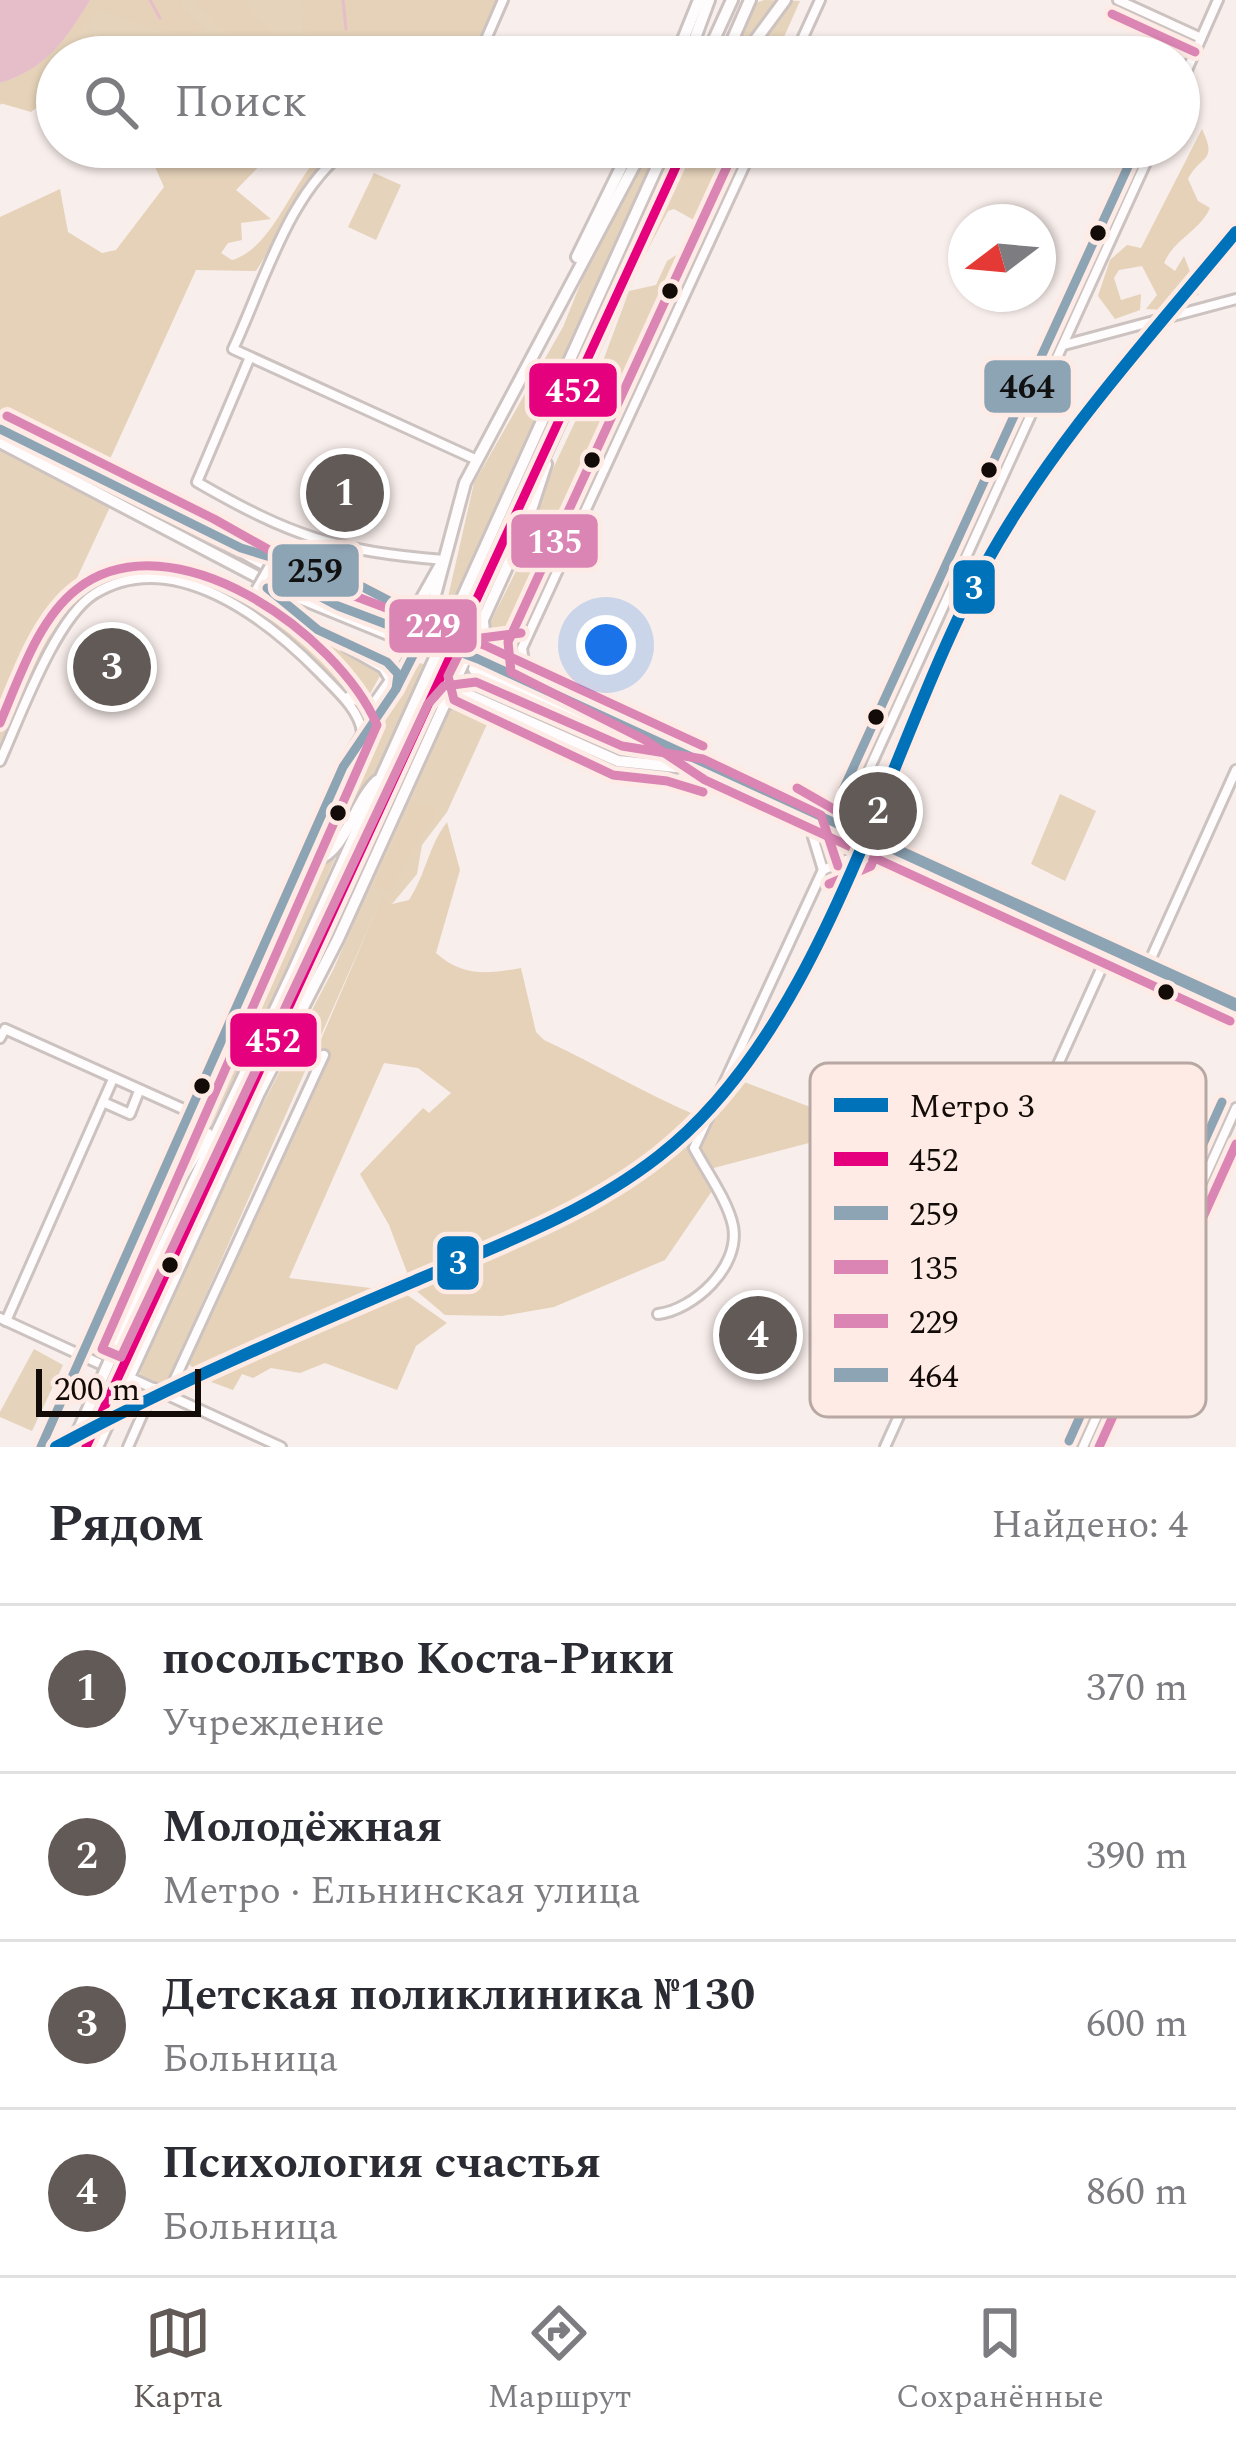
<!DOCTYPE html>
<html lang="ru">
<head>
<meta charset="utf-8">
<style>
  :root { --surface:#fff; --page:#f7f7f7; --text:#2b2b33; --muted:#7c7c81; --line:#e1e1e2; --accent:#625a57 }
  body { margin:0; font-family:Spectral,serif; background:var(--page); color:var(--text) }
  .compass { position:absolute; left:948px; top:204px; width:108px; height:108px; border-radius:50%; background:var(--surface); box-shadow:0 3px 9px #0004; rotate:254deg }
  .scale { position:absolute; left:36px; bottom:30px; width:165px; box-sizing:border-box; padding-left:12px; border:6px solid #120b08; border-top:0; font-size:33px; line-height:42px; white-space:nowrap; color:#120b08; -webkit-text-stroke:9px #feebe5; paint-order:stroke }
  .you { position:absolute; left:606px; top:645px; width:42px; height:42px; margin:-30px; border:9px solid #fff; border-radius:50%; background:#1a73e8; box-shadow:0 0 0 18px #1a73e833 }
  .badge { display:grid; place-items:center; width:78px; height:78px; border-radius:50%; background:var(--accent); color:#fff; font-size:39px; font-weight:700 }
  .pin { position:absolute; translate:-50% -50%; border:6px solid #fff; box-shadow:0 3px 12px #0006 }
  .list { margin:0; padding:0; list-style:none }
  h2 { display:flex; justify-content:space-between; align-items:center; height:156px; margin:0; padding:0 48px; font-size:51px }
  h2 small { font-size:39px; font-weight:400; color:var(--muted) }
  .list li { display:grid; grid-template-columns:78px 1fr auto; gap:36px; align-items:center; box-sizing:border-box; height:168px; padding:0 48px; border-top:3px solid var(--line) }
  .list b { display:block; font-size:45px; white-space:nowrap }
  .list p { margin:0; font-size:39px; white-space:nowrap; color:var(--muted) }
  .list em { font-size:39px; font-style:normal; color:var(--muted) }
  .icon { flex:none; width:66px; height:66px; fill:none; stroke:currentColor; stroke-width:2; stroke-linecap:round; stroke-linejoin:round }
  .map { position:relative; flex:none; width:1236px; height:1447px; overflow:hidden }
  .search { position:absolute; background:var(--surface); box-shadow:0 3px 9px #0004; left:36px; right:36px; top:36px; height:132px; display:flex; align-items:center; gap:30px; box-sizing:border-box; padding:0 42px; border-radius:66px; color:var(--muted); font-size:45px }
  .sheet { height:828px; background:var(--surface) }
  nav { display:flex; justify-content:space-around; align-items:center; box-sizing:border-box; height:168px; border-top:3px solid var(--line); background:var(--surface); font-size:33px; color:var(--muted) }
  nav a { display:grid; justify-items:center; gap:6px }
  nav .on { color:var(--accent) }
  .map>svg:first-child { display:block }
  .green { fill:#e5d3bb }
  .forest { fill:#e5d2b9 }
  .water { fill:#e6beca }
  .lines { fill:none; stroke-linecap:round; stroke-linejoin:round }
  .stream { stroke:#e6beca; stroke-width:3 }
  .major-tunnel { stroke:#d6ccc9; stroke-width:10; stroke-dasharray:10 5; stroke-linecap:butt }
  .minor-casing { stroke:#ccc3c1; stroke-width:14 }
  .major-casing { stroke:#ccc3c1; stroke-width:16 }
  .minor { stroke:#fefcfc; stroke-width:8 }
  .major { stroke:#fefcfc; stroke-width:10 }
  .minor-bridge-casing { stroke:#ccc3c1; stroke-width:14; stroke-linecap:butt }
  .major-bridge-casing { stroke:#ccc3c1; stroke-width:16; stroke-linecap:butt }
  .minor-bridge { stroke:#fefcfc; stroke-width:8 }
  .major-bridge { stroke:#fefcfc; stroke-width:10 }
  .bus-1-casing { stroke:#feebe5; stroke-width:18 }
  .bus-2-casing { stroke:#feebe5; stroke-width:18 }
  .bus-3-casing { stroke:#feebe5; stroke-width:18 }
  .bus-4-casing { stroke:#feebe5; stroke-width:18 }
  .bus-5-casing { stroke:#feebe5; stroke-width:18 }
  .bus-1 { stroke:#e5007d; stroke-width:9 }
  .bus-2 { stroke:#8da4b5; stroke-width:9 }
  .bus-3 { stroke:#db85b4; stroke-width:9 }
  .bus-4 { stroke:#db85b4; stroke-width:9 }
  .bus-5 { stroke:#8da4b5; stroke-width:9 }
  .metro-1-casing { stroke:#feebe5; stroke-width:21 }
  .metro-1 { stroke:#0072ba; stroke-width:12 }
  .bus-dot { fill:#120b08; stroke:#feebe5; stroke-width:4.5 }
  .key { fill:#feebe5; stroke:#b7a8a3; stroke-width:3 }
  .key-label { font-size:33px; fill:#120b08 }
  .line-badge { stroke:#feebe5; stroke-width:4.5 }
  .badge-label { font-size:33px; text-anchor:middle; font-weight:bold; fill:#fff }
  .pale-badge-label { font-size:33px; text-anchor:middle; font-weight:bold; fill:#111 }
</style>
</head>
<body>
<div class="map">
<svg width="1236" height="1447" viewBox="0 0 1236 1447">
  <rect width="100%" height="100%" fill="#f8eeeb"/>
  <g class="green">
    <path d="M 90,0 L 498,0 L 478,46 L 463,57 L 57,57 L 0,105 L 0,83 C 46,69 65,39 90,0 Z"/>
    <polygon points="764,0 800,1 775,57 750,57 780,15 739,57 731,57 756,3"/>
    <polygon points="652,147 660,147 455,600 448,597 474,483 563,327 590,260"/>
    <polygon points="694,147 752,147 716,223 703,225 674,209 668,211 632,280"/>
    <polygon points="374,173 401,185 376,240 348,227"/>
    <polygon points="704,237 521,644 488,627 516,571 549,477 600,369 629,291 656,285 667,261"/>
    <polygon points="0,450 110,507 0,743"/>
    <polygon points="268,598 315,637 381,674 366,701 356,699 262,612"/>
    <polygon points="420,663 426,665 373,780 355,800 326,851 317,856 339,810 349,771"/>
    <polygon points="470,678 480,678 646,758 619,756 471,688"/>
    <polygon points="463,699 487,710 488,722 447,812 422,845 417,874 392,904 381,900 165,1387 140,1375 141,1367 234,1159 334,968 449,705"/>
    <polygon points="1060,794 1096,811 1065,881 1031,864"/>
    <polygon points="335,858 283,980 104,1339 105,1356 98,1353 96,1345 252,1013 309,873"/>
    <polygon points="34,1349 63,1365 32,1431 0,1417 0,1412"/>
  </g>
  <g class="forest">
    <path d="M 90,0 L 181,0 L 183,9 L 206,28 L 185,39 L 98,10 L 79,35 L 85,43 L 132,57 L 57,57 L 57,92 L 31,112 L 0,103 L 0,83 C 46,69 65,39 90,0 Z"/>
    <path d="M 195,0 L 247,0 C 253,23 278,30 291,48 L 315,38 L 302,29 L 304,7 L 300,0 L 498,0 L 478,46 L 463,57 L 267,57 L 217,27 Z"/>
    <path d="M 1202,129 C 1218,163 1201,154 1188,179 L 1198,201 L 1210,208 C 1199,232 1175,238 1164,263 L 1175,271 L 1184,256 L 1199,295 L 1174,300 L 1164,310 L 1146,309 L 1157,295 L 1142,266 L 1119,270 L 1114,278 L 1121,300 L 1141,294 L 1140,310 L 1115,319 L 1098,296 L 1110,260 L 1127,245 L 1141,248 Z"/>
    <path d="M 146,147 L 264,147 L 270,155 L 236,190 L 271,219 L 241,223 L 242,240 L 228,243 L 221,253 L 232,260 C 282,246 301,147 340,147 L 327,156 L 256,271 L 196,270 L 110,459 L 73,452 L 0,410 L 0,217 L 60,189 L 68,232 L 102,253 L 116,250 L 164,187 Z"/>
    <polygon points="413,802 438,810 388,892 375,885"/>
    <path d="M 447,822 L 460,870 L 436,953 C 463,977 487,974 521,968 L 536,1032 L 544,1040 C 598,1065 645,1094 700,1117 L 711,1118 L 731,1077 L 866,1128 L 710,1169 L 716,1185 L 665,1260 L 554,1307 L 502,1316 L 445,1315 L 413,1288 L 389,1225 L 360,1174 L 423,1108 L 429,1113 L 451,1093 L 418,1068 L 384,1063 L 289,1278 L 403,1292 L 447,1323 L 416,1346 L 397,1390 L 325,1363 L 300,1373 L 271,1368 L 253,1378 L 242,1374 L 233,1390 L 203,1379 L 188,1363 L 317,1080 L 323,1061 L 316,1051 L 381,899 L 392,904 L 409,900 C 426,874 428,847 447,822 Z"/>
  </g>
  <path class="water" d="M 0,0 L 90,0 C 66,39 46,69 0,83 Z"/>
  <g class="lines">
    <g class="stream">
      <polyline points="150,0 160,18"/>
      <polyline points="343,0 346,29"/>
    </g>
    <g class="major-tunnel">
      <polyline points="420,635 478,659"/>
      <polyline points="410,643 474,669"/>
    </g>
    <g class="minor-casing">
      <g id="minor">
        <polyline points="1118,0 1201,38"/>
        <polyline points="480,53 503,0"/>
        <polyline points="794,57 820,0"/>
        <polyline points="1179,88 1218,0"/>
        <path d="M 350,147 C 289,190 264,283 233,349 L 477,460"/>
        <polyline points="1064,345 1236,299"/>
        <path d="M 250,357 L 197,482 C 291,536 335,551 444,560"/>
        <polyline points="346,647 383,668 390,680 371,707 348,697"/>
        <polyline points="524,664 522,648 753,147"/>
        <path d="M 0,761 C 20,717 55,619 94,594 C 173,545 267,619 320,673 C 336,690 359,709 362,732"/>
        <polyline points="857,796 1153,147"/>
        <polyline points="823,870 861,854 867,845 857,796"/>
        <polyline points="823,870 813,837 814,820 856,797"/>
        <polyline points="1147,967 1236,770"/>
        <polyline points="0,1038 5,1029 190,1112"/>
        <polyline points="103,1102 130,1114 139,1091"/>
        <path d="M 658,1314 C 693,1310 741,1267 733,1226 C 728,1201 706,1171 694,1148 L 823,870"/>
        <polyline points="0,1318 281,1447"/>
        <polyline points="6,1321 113,1079"/>
        <polyline points="168,1394 324,1055"/>
        <polyline points="128,1447 154,1388"/>
        <polyline points="885,1447 1107,956"/>
        <polyline points="1083,1447 1236,1108"/>
      </g>
    </g>
    <g class="major-casing">
      <g id="major">
        <polyline points="676,57 699,0"/>
        <polyline points="688,57 709,0"/>
        <polyline points="706,57 732,0"/>
        <polyline points="725,57 750,0"/>
        <polyline points="743,57 785,0"/>
        <polyline points="577,257 631,147"/>
        <polyline points="0,429 207,532 338,606 413,633"/>
        <polyline points="0,442 288,593 408,642"/>
        <polyline points="244,549 353,582 430,622"/>
        <polyline points="263,586 318,630 387,662 398,674 397,684"/>
        <polyline points="404,605 418,605 440,566"/>
        <path d="M 483,622 L 485,639 C 542,685 617,706 679,745"/>
        <polyline points="478,659 1236,1007"/>
        <polyline points="474,669 1236,1019"/>
        <polyline points="448,703 459,695 471,696 618,761 676,767"/>
        <path d="M 304,861 C 343,865 352,804 377,781"/>
        <polyline points="131,1313 293,972 666,147"/>
        <polyline points="144,1319 291,1013 685,147"/>
        <polyline points="118,1357 107,1341 112,1323 169,1198 208,1134"/>
        <polyline points="41,1447 343,767 424,636 465,483 644,147"/>
        <polyline points="97,1447 259,1093 338,939 526,525 546,464"/>
      </g>
    </g>
    <use href="#minor" class="minor"/>
    <use href="#major" class="major"/>
    <g class="minor-bridge-casing">
      <polyline id="minor-bridge" points="251,599 280,548"/>
    </g>
    <g class="major-bridge-casing">
      <g id="major-bridge">
        <polyline points="71,1447 131,1313"/>
        <polyline points="86,1447 144,1319"/>
      </g>
    </g>
    <use href="#minor-bridge" class="minor-bridge"/>
    <use href="#major-bridge" class="major-bridge"/>
    <g class="bus-1-casing">
      <polyline id="bus-1" points="86,1447 685,147"/>
    </g>
    <g class="bus-2-casing">
      <g id="bus-2">
        <polyline points="0,429 241,548 353,582 430,622 396,689 343,767 41,1447"/>
        <polyline points="287,579 338,606 478,659 1236,1007"/>
        <polyline points="267,588 318,630 387,662 398,674 396,689"/>
      </g>
    </g>
    <g class="bus-3-casing">
      <g id="bus-3">
        <polyline points="1112,14 1195,52"/>
        <polyline points="736,147 508,642 511,672 645,740 705,780 1230,1021"/>
        <polyline points="521,633 466,640 448,676 454,700 613,775 667,781 703,792"/>
        <polyline points="1099,1447 1236,1144"/>
      </g>
    </g>
    <g class="bus-4-casing">
      <g id="bus-4">
        <polyline points="7,416 214,519 344,592 484,645 703,746"/>
        <path d="M 0,723 C 19,679 38,619 77,589 C 172,515 338,634 377,725 L 102,1349 L 121,1357 L 428,704 L 444,686 L 476,682 L 622,746 L 703,759 L 821,815 L 838,866"/>
        <polyline points="797,788 882,837 871,866 829,884"/>
      </g>
    </g>
    <g class="bus-5-casing">
      <g id="bus-5">
        <polyline points="843,790 1137,147"/>
        <polyline points="864,809 838,822 1236,1003"/>
        <polyline points="1069,1441 1222,1102"/>
      </g>
    </g>
    <use href="#bus-1" class="bus-1"/>
    <use href="#bus-2" class="bus-2"/>
    <use href="#bus-3" class="bus-3"/>
    <use href="#bus-4" class="bus-4"/>
    <use href="#bus-5" class="bus-5"/>
    <g class="metro-1-casing">
      <path id="metro-1" d="M 56,1447 C 171,1385 290,1334 410,1283 C 496,1246 585,1214 659,1156 C 827,1025 886,747 985,565 C 1052,443 1148,339 1236,232"/>
    </g>
    <use href="#metro-1" class="metro-1"/>
  </g>
  <g class="bus-dot">
    <circle cx="1098" cy="233" r="10"/>
    <circle cx="670" cy="291" r="10"/>
    <circle cx="592" cy="460" r="10"/>
    <circle cx="989" cy="470" r="10"/>
    <circle cx="876" cy="717" r="10"/>
    <circle cx="338" cy="813" r="10"/>
    <circle cx="1166" cy="992" r="10"/>
    <circle cx="202" cy="1086" r="10"/>
    <circle cx="170" cy="1265" r="10"/>
  </g>
  <rect x="810" y="1063" width="396" height="354" rx="18" class="key"/>
  <rect x="834" y="1098" width="54" height="14" fill="#0072ba"/>
  <rect x="834" y="1152" width="54" height="14" fill="#e5007d"/>
  <rect x="834" y="1206" width="54" height="14" fill="#8da4b5"/>
  <rect x="834" y="1260" width="54" height="14" fill="#db85b4"/>
  <rect x="834" y="1314" width="54" height="14" fill="#db85b4"/>
  <rect x="834" y="1368" width="54" height="14" fill="#8da4b5"/>
  <g class="key-label">
    <text x="909" y="1117">Метро 3</text>
    <text x="909" y="1171">452</text>
    <text x="909" y="1225">259</text>
    <text x="909" y="1279">135</text>
    <text x="909" y="1333">229</text>
    <text x="909" y="1387">464</text>
  </g>
  <g class="line-badge">
    <rect x="982" y="358" width="91" height="57" rx="12" fill="#8da4b5"/>
    <rect x="527" y="361" width="92" height="58" rx="12" fill="#e5007d"/>
    <rect x="509" y="512" width="91" height="58" rx="12" fill="#db85b4"/>
    <rect x="270" y="542" width="91" height="57" rx="12" fill="#8da4b5"/>
    <rect x="951" y="558" width="46" height="58" rx="12" fill="#0072ba"/>
    <rect x="387" y="597" width="92" height="58" rx="12" fill="#db85b4"/>
    <rect x="228" y="1011" width="91" height="58" rx="12" fill="#e5007d"/>
    <rect x="435" y="1234" width="46" height="58" rx="12" fill="#0072ba"/>
  </g>
  <g class="badge-label">
    <text x="573" y="402">452</text>
    <text x="555" y="553">135</text>
    <text x="974" y="599">3</text>
    <text x="433" y="637">229</text>
    <text x="273" y="1052">452</text>
    <text x="458" y="1274">3</text>
  </g>
  <g class="pale-badge-label">
    <text x="1027" y="398">464</text>
    <text x="315" y="582">259</text>
  </g>
</svg>
<svg class="compass" viewBox="-18 -18 36 36"><path d="M0-13l5 13h-10z" fill="#e53935"/><path d="M0 13l5-13h-10z" fill="#7c7c81"/></svg>
<div class="scale">200 m</div>
<div class="you"></div>
<div class="pin badge" style="left:345px;top:493px">1</div>
<div class="pin badge" style="left:878px;top:811px">2</div>
<div class="pin badge" style="left:112px;top:667px">3</div>
<div class="pin badge" style="left:758px;top:1335px">4</div>
<div class="search"><svg class="icon" aria-label="search" viewBox="0 0 24 24"><circle cx="10" cy="10" r="6"/><path d="M15 15l6 6"/></svg>Поиск</div>
</div>
<section class="sheet">
<h2>Рядом<small>Найдено: 4</small></h2>
<ul class="list">
<li><span class="badge">1</span><div><b>посольство Коста-Рики</b><p>Учреждение</p></div><em>370 m</em></li>
<li><span class="badge">2</span><div><b>Молодёжная</b><p>Метро · Ельнинская улица</p></div><em>390 m</em></li>
<li><span class="badge">3</span><div><b>Детская поликлиника №130</b><p>Больница</p></div><em>600 m</em></li>
<li><span class="badge">4</span><div><b>Психология счастья</b><p>Больница</p></div><em>860 m</em></li>
</ul>
</section>
<nav>
<a class="on"><svg class="icon" aria-label="map" viewBox="0 0 24 24"><path d="M3 6l6-2 6 2 6-2v14l-6 2-6-2-6 2zM9 4v14M15 6v14"/></svg>Карта</a>
<a><svg class="icon" aria-label="directions" viewBox="0 0 24 24"><path d="M12 3l9 9-9 9-9-9zM9 14v-3h6M13 9l2 2-2 2"/></svg>Маршрут</a>
<a><svg class="icon" aria-label="saved" viewBox="0 0 24 24"><path d="M7 4h10v16l-5-4-5 4z"/></svg>Сохранённые</a>
</nav>
</body>
</html>
